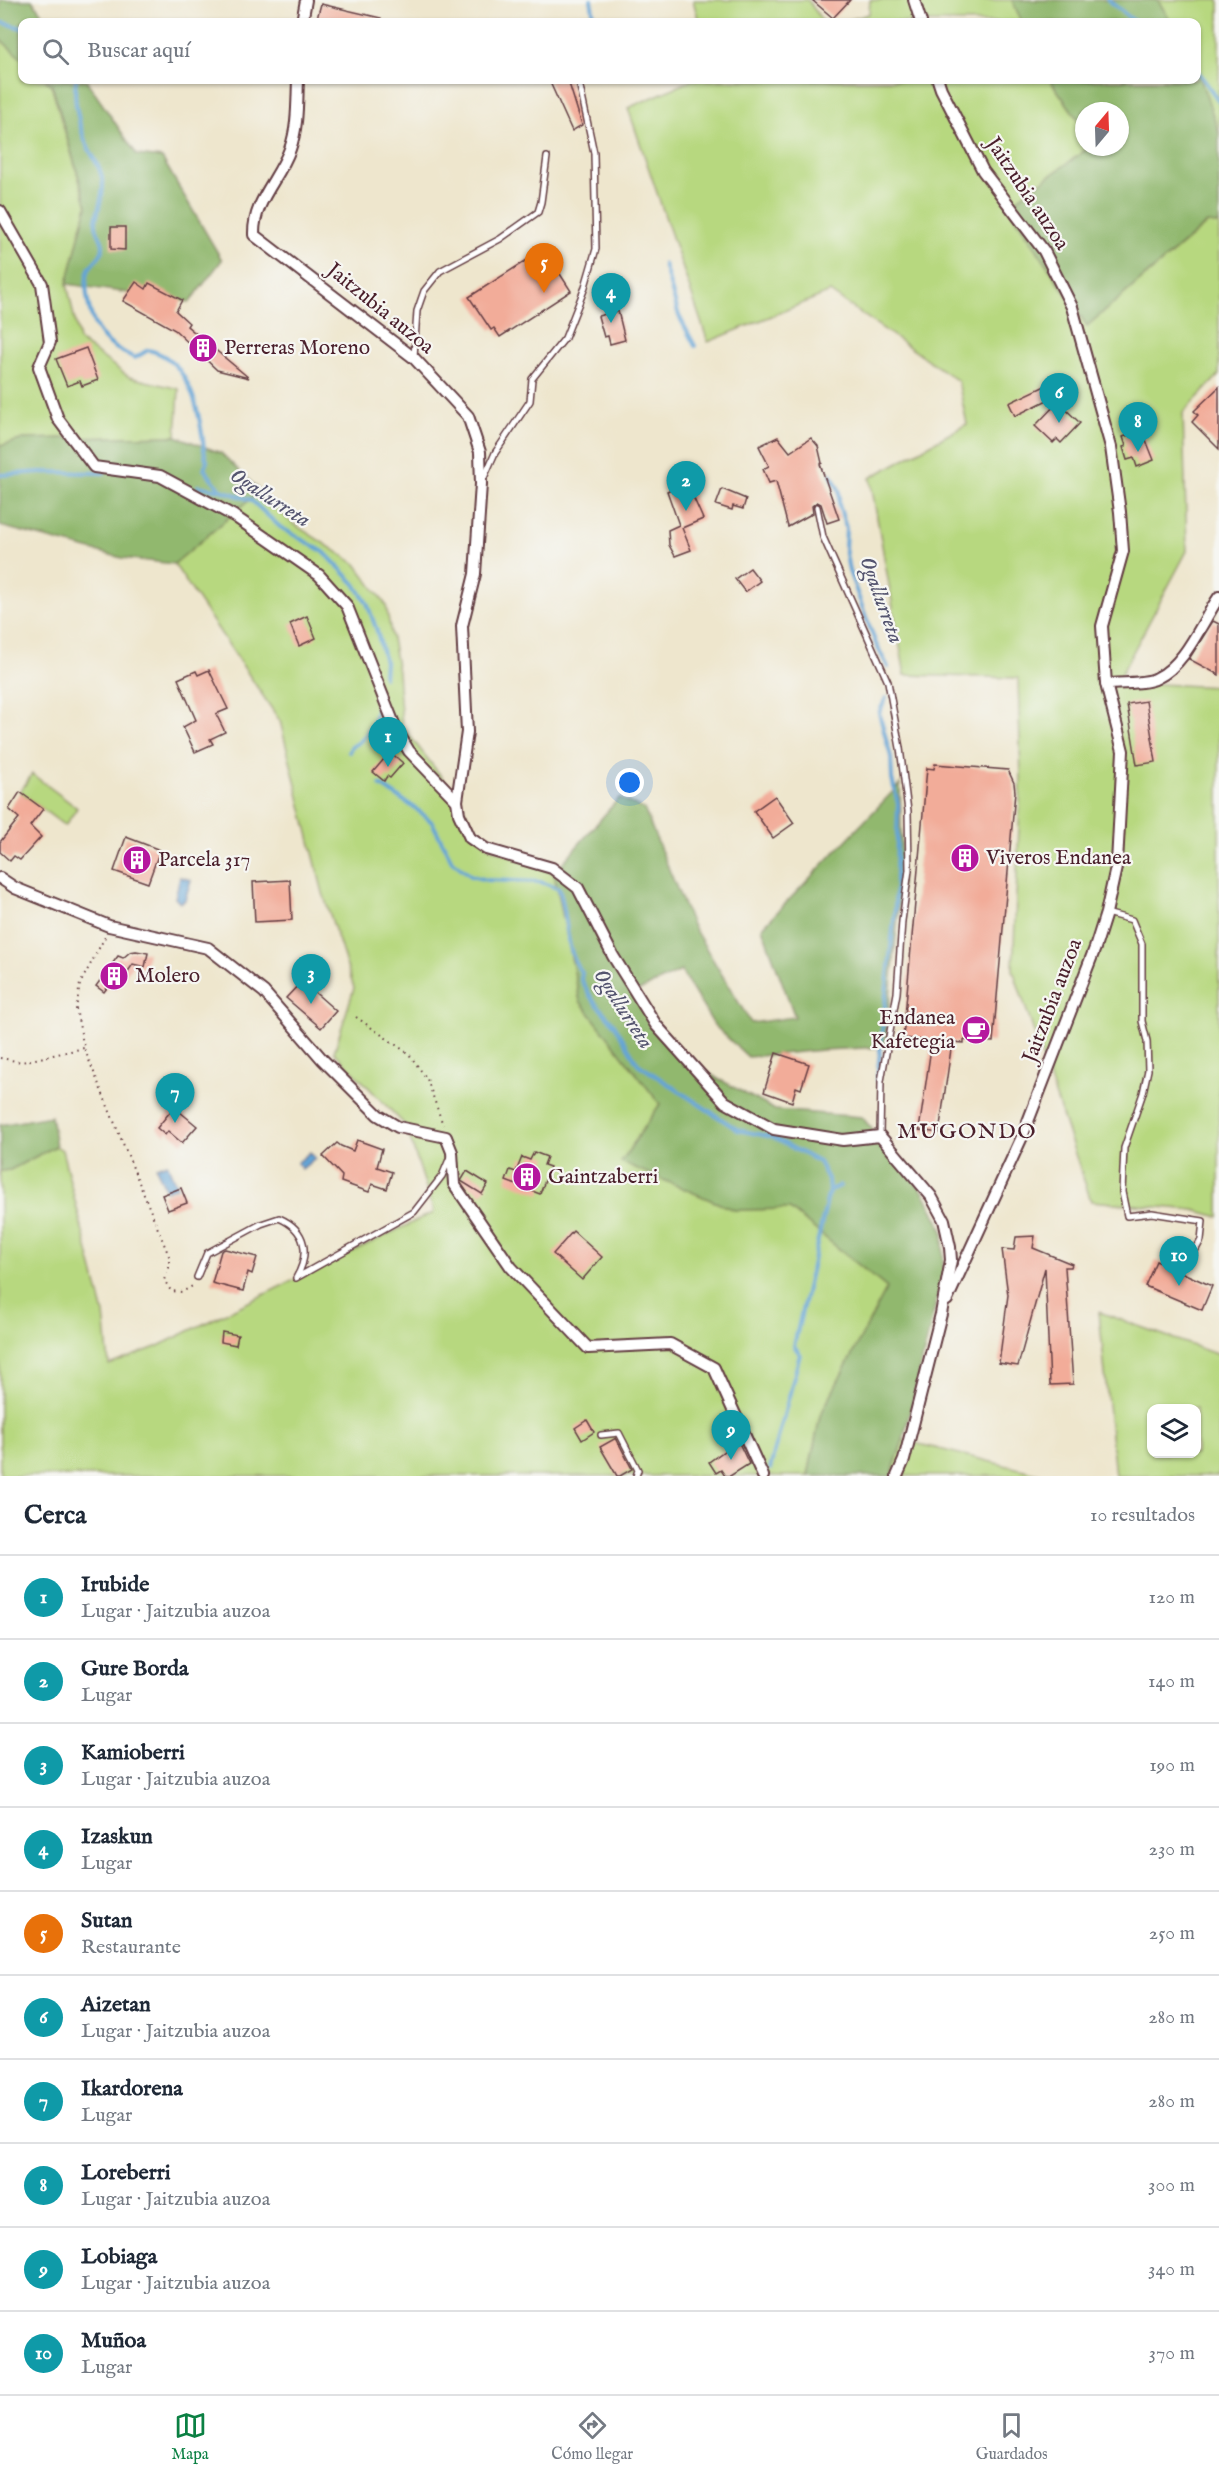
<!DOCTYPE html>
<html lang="es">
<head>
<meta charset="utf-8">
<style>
  :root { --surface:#fff; --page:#f2f2f3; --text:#1f2937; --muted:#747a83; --line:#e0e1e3; --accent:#0b8043 }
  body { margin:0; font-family:"IM FELL English",serif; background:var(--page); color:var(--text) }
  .controls { position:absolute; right:18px; bottom:18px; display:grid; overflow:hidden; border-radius:12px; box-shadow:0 2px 4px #0004 }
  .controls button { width:54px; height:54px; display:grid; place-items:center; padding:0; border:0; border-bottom:2px solid var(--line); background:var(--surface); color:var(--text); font:30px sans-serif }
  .compass { position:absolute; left:1075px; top:102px; width:54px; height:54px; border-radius:50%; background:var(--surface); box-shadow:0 2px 4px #0004; rotate:19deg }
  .you { position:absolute; left:630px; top:783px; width:21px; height:21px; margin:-15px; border:4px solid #fff; border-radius:50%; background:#1a73e8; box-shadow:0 0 0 9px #1a73e833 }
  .badge { display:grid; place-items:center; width:39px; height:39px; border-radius:50%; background:var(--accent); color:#fff; font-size:20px; font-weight:700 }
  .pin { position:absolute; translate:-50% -50px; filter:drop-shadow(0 2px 3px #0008) }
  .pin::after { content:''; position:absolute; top:32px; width:21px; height:18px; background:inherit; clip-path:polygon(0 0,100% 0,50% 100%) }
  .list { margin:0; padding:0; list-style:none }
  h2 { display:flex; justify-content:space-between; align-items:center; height:78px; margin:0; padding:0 24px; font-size:26px }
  h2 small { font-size:20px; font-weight:400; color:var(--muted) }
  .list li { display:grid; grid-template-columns:39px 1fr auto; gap:18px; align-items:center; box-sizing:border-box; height:84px; padding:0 24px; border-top:2px solid var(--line) }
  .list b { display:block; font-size:22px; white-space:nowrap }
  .list p { margin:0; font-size:20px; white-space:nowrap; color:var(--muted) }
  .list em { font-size:20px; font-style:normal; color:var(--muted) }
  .icon { flex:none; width:33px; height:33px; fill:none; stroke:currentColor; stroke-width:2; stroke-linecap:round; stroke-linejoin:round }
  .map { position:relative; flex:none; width:1219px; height:1476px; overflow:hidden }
  .search { position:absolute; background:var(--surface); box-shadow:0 2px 4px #0004; left:18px; right:18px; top:18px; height:66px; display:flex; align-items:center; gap:15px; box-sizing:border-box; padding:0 21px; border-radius:12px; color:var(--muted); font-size:22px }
  .sheet { height:918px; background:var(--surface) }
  nav { display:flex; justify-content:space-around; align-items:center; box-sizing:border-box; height:84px; border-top:2px solid var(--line); background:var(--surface); font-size:16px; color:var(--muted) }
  nav a { display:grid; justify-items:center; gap:3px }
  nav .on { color:var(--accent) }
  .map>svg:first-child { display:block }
  .green { fill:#b7d87f; stroke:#807c55; stroke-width:1.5; fill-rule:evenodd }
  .forest { fill:#91b86e; stroke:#6e6c4c; stroke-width:1.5 }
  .water { fill:#63a4d6; stroke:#566280; stroke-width:1.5 }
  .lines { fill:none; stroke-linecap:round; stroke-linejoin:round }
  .stream { stroke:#63a4d6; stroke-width:4 }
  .building { fill:#f2ac99 }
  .service-casing { stroke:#633d43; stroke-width:8 }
  .minor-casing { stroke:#633d43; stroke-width:14 }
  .path { stroke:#633d43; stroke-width:2; stroke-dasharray:1.5 4.5; stroke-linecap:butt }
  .service { stroke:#fff; stroke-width:5 }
  .minor { stroke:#fff; stroke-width:10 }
  .labels { text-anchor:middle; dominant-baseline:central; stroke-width:4.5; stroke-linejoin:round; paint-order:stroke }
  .street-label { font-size:21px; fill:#4a1f2b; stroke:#f6f6f2 }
  .poi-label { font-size:21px; fill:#4a1f2b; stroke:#f6f6f2; text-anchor:start }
  .water-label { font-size:22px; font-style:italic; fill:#54546f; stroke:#f6f6f2 }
  .neighbourhood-label { font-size:22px; letter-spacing:1.5px; fill:#4a1f2b; stroke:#f6f6f2 }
</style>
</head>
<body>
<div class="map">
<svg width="1219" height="1476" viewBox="0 0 1219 1476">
  <rect width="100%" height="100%" fill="#f6f6f2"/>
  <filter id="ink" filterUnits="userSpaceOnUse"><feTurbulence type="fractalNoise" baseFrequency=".0167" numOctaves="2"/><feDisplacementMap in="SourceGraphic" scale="12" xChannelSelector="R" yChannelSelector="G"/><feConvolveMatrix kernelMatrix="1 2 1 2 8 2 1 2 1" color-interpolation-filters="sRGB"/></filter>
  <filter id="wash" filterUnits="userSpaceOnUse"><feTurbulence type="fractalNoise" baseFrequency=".008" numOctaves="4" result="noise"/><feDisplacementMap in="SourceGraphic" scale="24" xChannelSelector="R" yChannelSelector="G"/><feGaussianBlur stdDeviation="1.35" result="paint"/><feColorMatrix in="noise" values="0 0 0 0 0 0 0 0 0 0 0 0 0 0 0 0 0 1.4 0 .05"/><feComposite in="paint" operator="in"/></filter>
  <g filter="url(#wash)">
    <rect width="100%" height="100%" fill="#eee6cd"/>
    <g class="green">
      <polygon points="693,0 808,0 823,22 699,22"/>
      <polygon points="870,0 1012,0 1022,22 843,22 869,14"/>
      <polygon points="1151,0 1219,0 1219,136 1196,80 1196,22 1162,22"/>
      <polygon points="0,39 22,59 22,80 45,80 51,85 87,206 67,284 79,340 129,377 179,389 176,436 24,439 0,446"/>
      <polygon points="692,80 1050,80 1084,128 1084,147 1090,147 1008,206 1087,326 1208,223 1219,224 1219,375 1183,413 1187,551 1117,682 1219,687 1219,1217 1194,1210 1091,1201 1013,970 1021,778 1018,678 905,675 870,478 967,424 958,381 830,292 708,342 628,108"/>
      <polygon points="260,491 292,523 356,564 386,605 398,672 402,726 448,785 488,847 554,873 580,1001 660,1104 622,1162 734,1210 790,1209 887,1288 820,1416 808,1476 0,1476 0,1171 10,1170 56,1146 62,1150 104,1314 109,1365 156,1347 434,1212 406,1126 334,1052 354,988 323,893 280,721 174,564"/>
      <polygon points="32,774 77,808 65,826 20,792"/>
      <path d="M 1099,1312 L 1219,1355 L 1219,1476 L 1115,1476 ZM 1152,1408 L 1196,1408 L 1196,1454 L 1152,1454 Z"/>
      <polygon points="903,1440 1048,1476 891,1476"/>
    </g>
    <g class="forest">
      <polygon points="0,0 32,0 48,22 22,22 22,59 0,39"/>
      <polygon points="1012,0 1158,0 1171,22 1022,22"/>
      <polygon points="1197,69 1219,133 1219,224 1207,223 1087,326 1008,206 1090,147 1120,147 1120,111 1084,111 1084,128 1050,80 1196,80"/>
      <polygon points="45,80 86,80 137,155 162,158 222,260 190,302 67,284 87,206 52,85"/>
      <polygon points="176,436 221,453 260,491 174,564 122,558 0,526 0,446 24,439"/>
      <polygon points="900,784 902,875 885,1047 822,1050 748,1057 714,1025 681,971 636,992 677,1056 775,1110 862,1117 924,1193 943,1231 943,1273 903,1440 891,1476 808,1476 820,1416 887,1288 790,1209 734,1210 621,1162 660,1104 580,1001 554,873 619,798 644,809 692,925 751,1023 795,1017 762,928"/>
      <polygon points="51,1116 56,1146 10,1170 0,1171 0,1125"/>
    </g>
    <g class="water">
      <polygon points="180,877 191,880 185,900 180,903 175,898"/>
      <polygon points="310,1152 315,1158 302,1169 297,1163"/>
      <polygon points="167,1163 177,1187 166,1191 156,1167"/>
    </g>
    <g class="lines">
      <g class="stream">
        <polyline points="591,0 595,22"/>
        <polyline points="1108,0 1135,22"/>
        <polyline points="0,22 22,28"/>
        <polyline points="1196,69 1219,101"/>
        <path d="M 76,80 C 73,97 78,121 84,138 C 90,154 102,167 103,184 C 103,198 98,208 96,220 C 94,230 103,238 103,246 C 103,257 93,261 89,269 C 82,287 90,321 101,335 C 110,347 123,352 135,358 L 148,350 C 185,357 197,401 202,434 C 204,444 203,452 207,461 L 204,469 L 221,490 L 251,500 L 280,527 L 324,552 L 355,584 L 367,603 L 377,631 L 385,662 L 384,677"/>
        <polyline points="664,264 679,316 695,346"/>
        <polyline points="831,474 839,490 839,505 846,528 845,548 849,571 876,644 888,667"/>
        <polyline points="0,475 40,472 104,473"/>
        <polyline points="198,486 221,490"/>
        <path d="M 349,752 L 351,747 C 370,739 378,714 378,695"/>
        <path d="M 380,785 L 415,808 L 432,822 L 452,861 L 471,876 L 487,880 L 541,882 L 559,889 C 569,917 563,947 582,973 L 581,979 L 592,999 L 614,1024 L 638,1064 L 738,1130 L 772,1137 L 819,1162 L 828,1179 L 829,1191 L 794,1346 L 800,1354 L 770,1469"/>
        <polyline points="877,1080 895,910 898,804 892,779 891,757 879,713 886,698"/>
        <polyline points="829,1190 840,1186"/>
      </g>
    </g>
    <g id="blocks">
      <g class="building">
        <polygon points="812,0 850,0 833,18"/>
        <polygon points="321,4 381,18 381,22 316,22"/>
        <polygon points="549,80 568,80 582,125 572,131"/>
        <polygon points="111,227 125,227 125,250 111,249"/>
        <polygon points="544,249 571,291 500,337 494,328 491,330 469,297"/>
        <polygon points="136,282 146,289 149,283 182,300 176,311 189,323 187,326 249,378 217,370 175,330 123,301"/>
        <polygon points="618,311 625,340 610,344 608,336 604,337 598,316"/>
        <polygon points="86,348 98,380 82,386 80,381 67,386 56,359"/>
        <polygon points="1064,377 1070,389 1015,416 1009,403"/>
        <polygon points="1219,387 1219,449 1192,422 1198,415 1194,411"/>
        <polygon points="1058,402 1080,423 1061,443 1057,439 1053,443 1035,426"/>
        <polygon points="1142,430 1154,460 1137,467 1134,458 1127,460 1123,447 1126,446 1123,437"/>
        <polygon points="778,437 790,452 811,438 818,446 822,463 820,464 839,519 827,523 821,504 817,502 812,506 813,513 788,527 776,481 769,483 763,469 769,466 759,446"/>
        <polygon points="687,483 703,519 682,528 691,550 675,556 669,545 668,530 679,525 667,491"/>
        <polygon points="722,489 746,499 743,509 733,506 732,510 716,505"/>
        <polygon points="750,568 760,581 745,592 735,579"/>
        <polygon points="307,616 316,638 299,646 290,624"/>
        <polygon points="1213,621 1219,624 1219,675 1189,659"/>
        <polygon points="209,670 228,709 216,714 225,732 210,739 213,744 195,752 183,727 196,720 178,679 196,671 198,675"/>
        <polygon points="1146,701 1156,762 1137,765 1127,704"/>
        <polygon points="390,752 403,763 390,778 387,776 384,781 373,772"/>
        <polygon points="935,764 1008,770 1014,783 1015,792 993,1042 964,1040 964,1043 952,1042 939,1133 919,1130 932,1041 903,1038 927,768 934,769"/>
        <polygon points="20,792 43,809 30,826 41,837 20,860 14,856 10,861 0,852 0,842 19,818 9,809"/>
        <polygon points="775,796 794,823 773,838 754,811"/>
        <polygon points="126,837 160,850 148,883 114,871"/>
        <polygon points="290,880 292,920 255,922 253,882"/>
        <polygon points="136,951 148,953 145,967 133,964 116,989 110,984 104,992 96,986 118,956 123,958 130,952"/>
        <polygon points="302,981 336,1011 321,1028 286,998"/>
        <polygon points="776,1053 809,1064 801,1089 796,1087 792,1102 764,1092"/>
        <polygon points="174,1107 197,1126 182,1143 168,1131 165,1135 157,1128"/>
        <polygon points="357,1140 382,1149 377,1167 392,1172 387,1189 372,1184 369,1192 341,1182 342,1176 323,1156 337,1143 341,1146 353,1151"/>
        <polygon points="534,1152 547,1157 544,1165 550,1167 540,1194 506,1181 510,1170 516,1172 522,1157 530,1160"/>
        <polygon points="467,1171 488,1184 482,1194 461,1181"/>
        <polygon points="181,1188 187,1203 168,1210 162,1195"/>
        <polygon points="573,1231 602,1257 582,1280 553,1254"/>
        <polygon points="1035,1236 1033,1248 1072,1264 1071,1267 1065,1267 1073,1384 1050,1385 1045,1268 1018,1366 999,1363 1008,1295 1002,1249 1014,1250 1016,1237"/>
        <polygon points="225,1249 257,1257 252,1274 248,1272 243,1291 212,1283 221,1251"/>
        <polygon points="1156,1261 1212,1286 1202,1310 1145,1286"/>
        <polygon points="222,1332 238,1335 236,1345 221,1342"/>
        <polygon points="587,1420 594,1432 582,1440 575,1428"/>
        <polygon points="616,1438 632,1469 620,1476 617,1476 600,1447"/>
        <polygon points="738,1441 749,1464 730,1476 725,1476 721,1470 716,1473 709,1462"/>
      </g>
    </g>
  </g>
  <g filter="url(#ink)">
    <use href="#blocks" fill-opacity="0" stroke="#633d43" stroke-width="1.5"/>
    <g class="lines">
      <g class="service-casing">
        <g id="service">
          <polyline points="414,357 417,311 424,291 440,271 500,239 538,212 541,202 547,157"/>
          <polyline points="483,480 495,453 530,401 532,379 565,338 584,290 596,249 594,153 579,82"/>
          <polyline points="817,507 823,537 888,682 900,748 908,811 909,870 902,921 897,993 881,1081 880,1136"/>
          <polyline points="1106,913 1132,920 1142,944 1142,1021 1147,1041 1148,1070 1143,1093 1124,1148 1122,1192 1127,1216 1152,1213 1203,1221 1201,1240 1190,1260"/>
          <path d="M 197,1277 L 207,1253 L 261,1224 L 279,1218 C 307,1230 310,1254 296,1278 L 414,1212 L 442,1176 L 450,1157"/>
          <polyline points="601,1435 619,1433 638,1470 636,1476"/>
        </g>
      </g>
      <g class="minor-casing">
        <g id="minor">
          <polyline points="914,0 921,22"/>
          <polyline points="302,22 306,0"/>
          <path d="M 298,80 C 297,103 298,127 290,149 C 279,180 253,201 254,235 L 414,358 L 468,416 L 480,452 L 481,484 L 475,574 L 462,626 L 467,732 L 457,801"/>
          <polyline points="938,80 941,89 983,171 1044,251 1072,307 1111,447 1120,512 1123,551 1102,626 1106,684 1123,751 1117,863 1106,913 1095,948 1022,1137 947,1300"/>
          <polyline points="0,211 42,284 50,342 39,367 58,419 94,467 160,476 234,516 319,575 347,606 396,729 409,751 457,801 459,814 470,838 486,849 552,868 578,888 613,956 656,1025 725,1102 774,1129 843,1140 880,1136 931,1196 944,1220 950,1247 951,1260 941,1314 904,1460 897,1476"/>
          <path d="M 1106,684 C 1119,683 1147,684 1157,678 C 1186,664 1201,623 1219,597"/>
          <polyline points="0,878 15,888 109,926 208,948 264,992 322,1059 378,1115 398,1127 446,1137 452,1152 454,1184 511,1267 588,1348 670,1344 714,1368 763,1476"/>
        </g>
      </g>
      <g class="path">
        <polyline points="105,937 80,984 76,1009 84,1048 169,1256 169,1268 164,1280 171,1291 182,1292 194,1285"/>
        <polyline points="356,1017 409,1054 427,1079 443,1125"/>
        <polyline points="0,1058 22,1062 84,1048"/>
      </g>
      <use href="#service" class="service"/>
      <use href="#minor" class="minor"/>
    </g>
  </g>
  <defs>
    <g id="building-disc" transform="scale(1.5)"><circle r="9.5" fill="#b5179e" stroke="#f6f6f2"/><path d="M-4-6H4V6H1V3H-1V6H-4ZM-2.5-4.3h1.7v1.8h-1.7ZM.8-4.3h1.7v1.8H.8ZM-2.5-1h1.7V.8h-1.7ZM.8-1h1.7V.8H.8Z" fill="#fff"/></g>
    <g id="cafe-disc" transform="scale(1.5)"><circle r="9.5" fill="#b5179e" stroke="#f6f6f2"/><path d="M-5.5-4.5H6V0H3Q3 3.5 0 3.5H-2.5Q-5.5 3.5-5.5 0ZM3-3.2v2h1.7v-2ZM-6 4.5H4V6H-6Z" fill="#fff"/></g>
  </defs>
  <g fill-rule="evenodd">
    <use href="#building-disc" x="203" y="348"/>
    <use href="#building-disc" x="965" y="858"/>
    <use href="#building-disc" x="137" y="860"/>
    <use href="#building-disc" x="114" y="976"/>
    <use href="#cafe-disc" x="976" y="1030"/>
    <use href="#building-disc" x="527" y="1177"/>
  </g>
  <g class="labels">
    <g class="street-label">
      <text transform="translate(1027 194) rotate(56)">Jaitzubia auzoa</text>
      <text transform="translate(380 309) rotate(39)">Jaitzubia auzoa</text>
      <text transform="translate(1053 1001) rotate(-69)">Jaitzubia auzoa</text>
    </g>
    <g class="poi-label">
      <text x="224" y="348">Perreras Moreno</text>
      <text x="986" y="858">Viveros Endanea</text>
      <text x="158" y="860">Parcela 317</text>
      <text x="135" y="976">Molero</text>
      <text x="955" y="1018" text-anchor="end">Endanea<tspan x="955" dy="24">Kafetegia</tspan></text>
      <text x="548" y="1177">Gaintzaberri</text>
    </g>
    <g class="water-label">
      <text transform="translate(270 498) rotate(33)">Ogallurreta</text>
      <text transform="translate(881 600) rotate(70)">Ogallurreta</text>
      <text transform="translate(623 1009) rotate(57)">Ogallurreta</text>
    </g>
    <g class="neighbourhood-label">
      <text x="967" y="1132">MUGONDO</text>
    </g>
  </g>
</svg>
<div class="controls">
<button><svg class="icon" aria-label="layers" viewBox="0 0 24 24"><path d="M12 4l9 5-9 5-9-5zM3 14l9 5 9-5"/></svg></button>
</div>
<svg class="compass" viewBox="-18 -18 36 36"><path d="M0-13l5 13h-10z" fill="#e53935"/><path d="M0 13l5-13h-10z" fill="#747a83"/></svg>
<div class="you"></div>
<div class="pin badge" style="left:388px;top:767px;background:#0f9aa8">1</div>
<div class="pin badge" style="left:686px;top:511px;background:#0f9aa8">2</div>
<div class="pin badge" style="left:311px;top:1004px;background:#0f9aa8">3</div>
<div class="pin badge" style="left:611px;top:323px;background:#0f9aa8">4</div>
<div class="pin badge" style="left:544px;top:293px;background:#e8710a">5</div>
<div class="pin badge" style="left:1059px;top:423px;background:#0f9aa8">6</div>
<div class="pin badge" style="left:175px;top:1123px;background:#0f9aa8">7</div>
<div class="pin badge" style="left:1138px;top:452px;background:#0f9aa8">8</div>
<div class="pin badge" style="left:731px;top:1460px;background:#0f9aa8">9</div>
<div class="pin badge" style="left:1179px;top:1286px;background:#0f9aa8">10</div>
<div class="search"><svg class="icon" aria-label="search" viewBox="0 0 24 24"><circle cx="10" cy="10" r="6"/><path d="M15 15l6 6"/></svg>Buscar aquí</div>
</div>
<section class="sheet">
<h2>Cerca<small>10 resultados</small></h2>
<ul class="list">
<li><span class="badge" style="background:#0f9aa8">1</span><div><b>Irubide</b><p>Lugar · Jaitzubia auzoa</p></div><em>120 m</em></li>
<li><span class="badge" style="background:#0f9aa8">2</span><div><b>Gure Borda</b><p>Lugar</p></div><em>140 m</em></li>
<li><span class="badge" style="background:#0f9aa8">3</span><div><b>Kamioberri</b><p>Lugar · Jaitzubia auzoa</p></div><em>190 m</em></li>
<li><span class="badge" style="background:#0f9aa8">4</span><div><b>Izaskun</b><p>Lugar</p></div><em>230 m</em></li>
<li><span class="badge" style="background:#e8710a">5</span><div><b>Sutan</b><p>Restaurante</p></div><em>250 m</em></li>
<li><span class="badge" style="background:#0f9aa8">6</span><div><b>Aizetan</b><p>Lugar · Jaitzubia auzoa</p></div><em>280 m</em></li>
<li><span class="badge" style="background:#0f9aa8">7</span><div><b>Ikardorena</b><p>Lugar</p></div><em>280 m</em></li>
<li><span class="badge" style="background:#0f9aa8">8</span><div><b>Loreberri</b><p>Lugar · Jaitzubia auzoa</p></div><em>300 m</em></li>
<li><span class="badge" style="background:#0f9aa8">9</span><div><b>Lobiaga</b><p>Lugar · Jaitzubia auzoa</p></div><em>340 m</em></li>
<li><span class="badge" style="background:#0f9aa8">10</span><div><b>Muñoa</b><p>Lugar</p></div><em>370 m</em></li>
</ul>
</section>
<nav>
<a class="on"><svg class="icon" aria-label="map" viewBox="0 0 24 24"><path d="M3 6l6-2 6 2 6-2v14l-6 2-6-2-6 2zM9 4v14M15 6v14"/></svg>Mapa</a>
<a><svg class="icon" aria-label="directions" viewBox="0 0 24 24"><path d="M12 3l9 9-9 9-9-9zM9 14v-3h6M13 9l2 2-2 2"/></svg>Cómo llegar</a>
<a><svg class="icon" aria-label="saved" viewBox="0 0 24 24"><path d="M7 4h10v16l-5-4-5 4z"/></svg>Guardados</a>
</nav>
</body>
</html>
